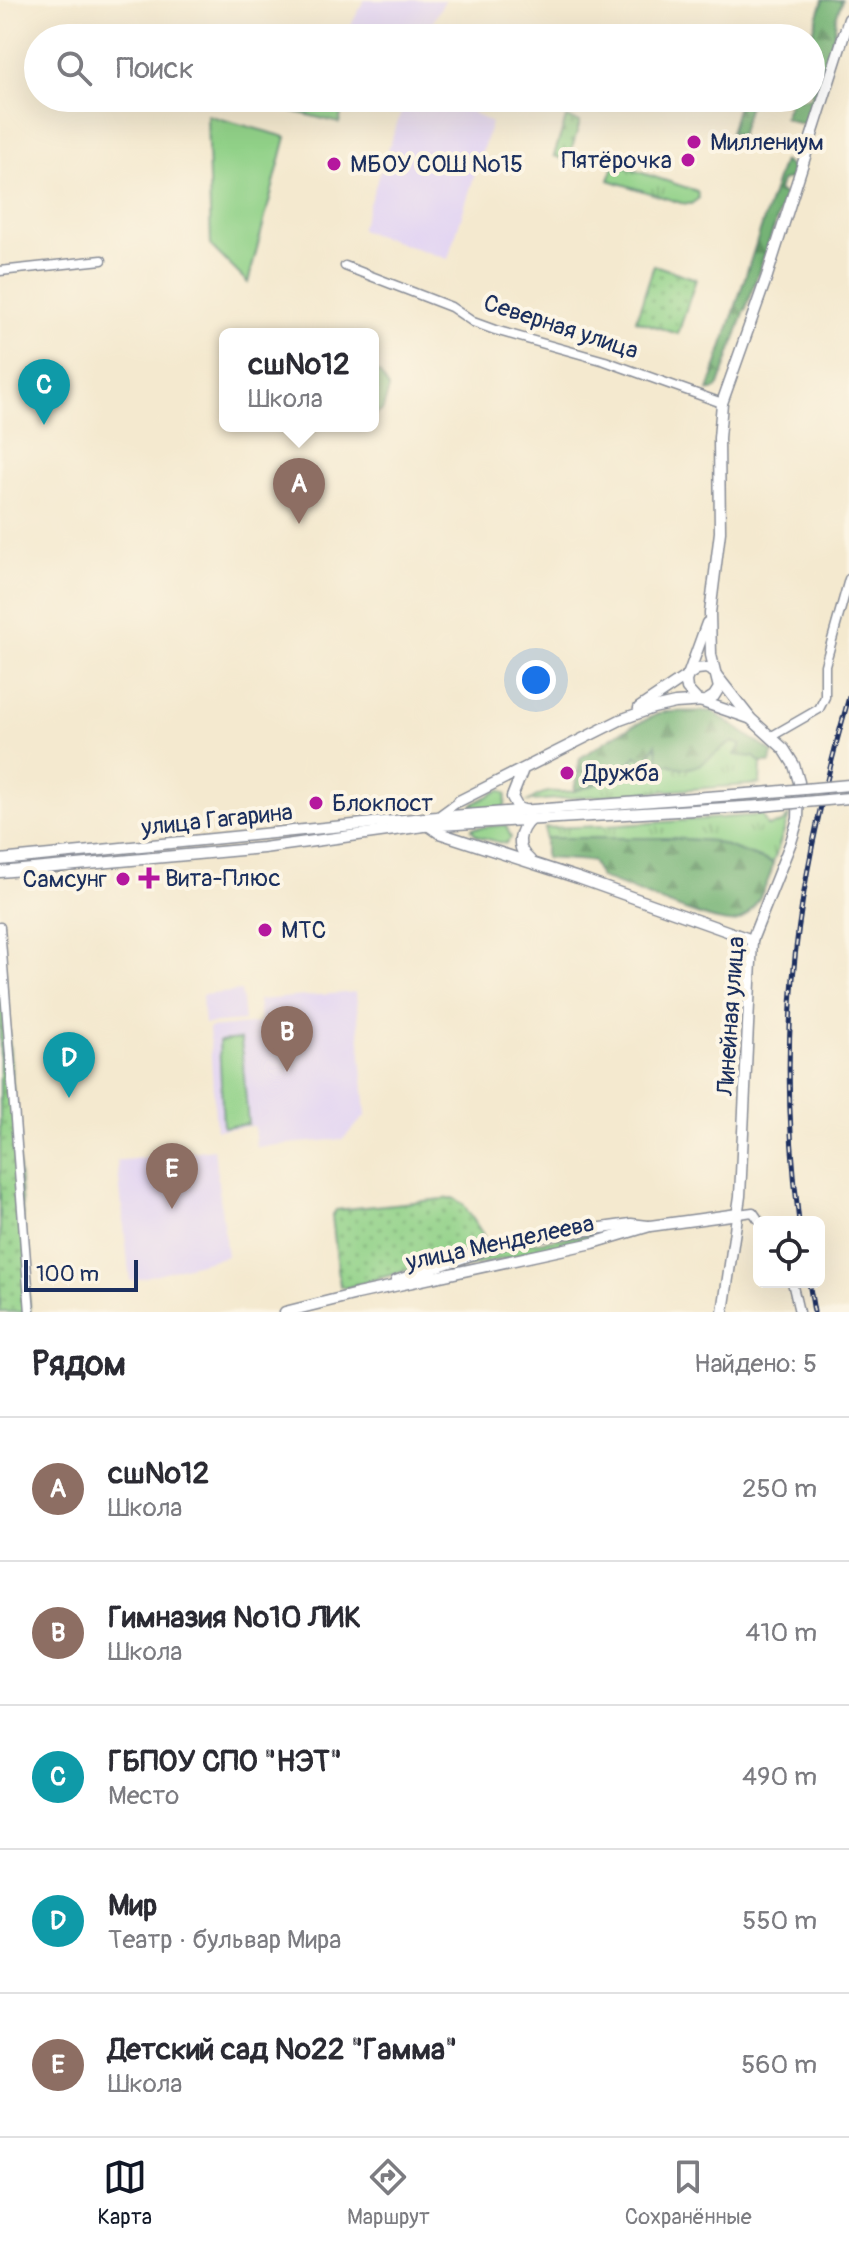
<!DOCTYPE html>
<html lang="ru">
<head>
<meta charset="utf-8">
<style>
  :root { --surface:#fff; --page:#f2f2f3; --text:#2b2b33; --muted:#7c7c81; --line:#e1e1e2; --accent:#111827 }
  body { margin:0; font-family:Pangolin,sans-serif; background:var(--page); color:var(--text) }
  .controls { position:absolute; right:24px; bottom:24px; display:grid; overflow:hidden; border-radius:12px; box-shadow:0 8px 32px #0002 }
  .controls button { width:72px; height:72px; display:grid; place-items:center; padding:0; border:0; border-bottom:2px solid var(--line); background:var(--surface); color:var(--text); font:40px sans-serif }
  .scale { position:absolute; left:24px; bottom:20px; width:114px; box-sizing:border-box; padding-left:8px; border:4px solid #1b2f5e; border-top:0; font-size:22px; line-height:28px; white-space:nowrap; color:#1b2f5e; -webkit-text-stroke:6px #fcf5e5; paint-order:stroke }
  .you { position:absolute; left:536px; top:680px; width:28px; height:28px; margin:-20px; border:6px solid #fff; border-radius:50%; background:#1a73e8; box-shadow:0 0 0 12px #1a73e833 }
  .badge { display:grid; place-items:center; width:52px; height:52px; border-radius:50%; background:var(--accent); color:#fff; font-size:26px; font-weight:700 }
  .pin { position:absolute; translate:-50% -66px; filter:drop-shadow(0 2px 4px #0008) }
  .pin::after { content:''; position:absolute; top:42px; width:28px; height:24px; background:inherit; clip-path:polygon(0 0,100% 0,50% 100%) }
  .popup { position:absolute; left:219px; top:328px; width:160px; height:104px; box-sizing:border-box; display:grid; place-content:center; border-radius:12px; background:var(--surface); filter:drop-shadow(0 2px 6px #0005); font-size:26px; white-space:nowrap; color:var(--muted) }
  .popup b { font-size:30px; color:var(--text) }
  .popup::after { content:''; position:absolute; left:50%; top:100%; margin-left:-16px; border:16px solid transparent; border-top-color:var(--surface) }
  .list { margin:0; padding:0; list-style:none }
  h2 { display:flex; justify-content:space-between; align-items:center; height:104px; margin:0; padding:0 32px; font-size:34px }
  h2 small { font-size:26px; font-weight:400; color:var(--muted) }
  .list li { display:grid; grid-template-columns:52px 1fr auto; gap:24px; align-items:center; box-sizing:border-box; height:144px; padding:0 32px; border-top:2px solid var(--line) }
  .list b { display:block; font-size:30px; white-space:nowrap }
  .list p { margin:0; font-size:26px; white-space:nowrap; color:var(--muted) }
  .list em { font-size:26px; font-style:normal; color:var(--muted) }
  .icon { flex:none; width:44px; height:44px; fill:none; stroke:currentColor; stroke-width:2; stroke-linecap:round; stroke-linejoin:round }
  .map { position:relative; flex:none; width:849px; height:1312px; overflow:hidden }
  .search { position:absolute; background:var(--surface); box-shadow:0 8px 32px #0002; left:24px; right:24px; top:24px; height:88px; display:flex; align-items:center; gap:20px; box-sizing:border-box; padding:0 28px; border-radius:44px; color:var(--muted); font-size:30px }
  .sheet { height:824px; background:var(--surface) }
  nav { display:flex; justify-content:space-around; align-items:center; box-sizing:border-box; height:112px; border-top:2px solid var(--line); background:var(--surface); font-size:22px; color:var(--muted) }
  nav a { display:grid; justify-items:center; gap:4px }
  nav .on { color:var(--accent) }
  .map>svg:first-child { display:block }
  .built { fill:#e2d4f3 }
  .grass { fill:url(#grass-tufts); stroke:#568073; stroke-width:2 }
  .forest { fill:url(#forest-firs); stroke:#487169; stroke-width:2 }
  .park { fill:url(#park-dots); stroke:#568073; stroke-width:2 }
  .garden { fill:#91d188; stroke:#568073; stroke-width:2 }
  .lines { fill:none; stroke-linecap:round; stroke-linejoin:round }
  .minor-casing { stroke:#888c96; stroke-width:11 }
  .major-casing { stroke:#888c96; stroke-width:13 }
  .minor { stroke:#fff; stroke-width:8 }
  .major { stroke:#fff; stroke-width:10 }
  .rail-casing { stroke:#1b2f5e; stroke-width:5 }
  .rail { stroke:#fcf5e5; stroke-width:2; stroke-dasharray:6; stroke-linecap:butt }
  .major-bridge-casing { stroke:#888c96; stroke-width:13; stroke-linecap:butt }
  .major-bridge { stroke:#fff; stroke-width:10 }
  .poi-dot { fill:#b5179e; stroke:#fcf5e5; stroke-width:3 }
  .labels { text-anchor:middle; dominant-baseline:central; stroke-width:8; stroke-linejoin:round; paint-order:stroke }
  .poi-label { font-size:24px; fill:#1b2f5e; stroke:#fcf5e5; text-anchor:start }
  .street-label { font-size:24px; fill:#1b2f5e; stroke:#fcf5e5 }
</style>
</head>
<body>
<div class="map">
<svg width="849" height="1312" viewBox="0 0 849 1312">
  <defs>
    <pattern id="grass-tufts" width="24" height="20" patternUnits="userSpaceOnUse" patternTransform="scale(2)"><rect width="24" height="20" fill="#91d188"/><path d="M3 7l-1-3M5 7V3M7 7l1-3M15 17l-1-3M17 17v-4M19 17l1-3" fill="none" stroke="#76aa72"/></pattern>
    <pattern id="forest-firs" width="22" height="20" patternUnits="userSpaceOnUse" patternTransform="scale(2)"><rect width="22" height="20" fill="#74b374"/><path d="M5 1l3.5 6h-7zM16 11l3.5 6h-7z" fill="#5e9262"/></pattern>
    <pattern id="park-dots" width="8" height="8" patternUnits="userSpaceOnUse" patternTransform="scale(2)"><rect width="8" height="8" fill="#91d188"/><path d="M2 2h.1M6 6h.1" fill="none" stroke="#76aa72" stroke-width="1.8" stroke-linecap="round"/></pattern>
  </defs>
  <rect width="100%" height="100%" fill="#fcf5e5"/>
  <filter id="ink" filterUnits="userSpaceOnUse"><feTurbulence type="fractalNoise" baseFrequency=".0125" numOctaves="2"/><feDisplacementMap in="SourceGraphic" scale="16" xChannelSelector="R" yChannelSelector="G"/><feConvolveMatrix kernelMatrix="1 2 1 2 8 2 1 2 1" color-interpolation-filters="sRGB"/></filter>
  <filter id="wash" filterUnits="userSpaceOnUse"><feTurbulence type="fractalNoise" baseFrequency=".006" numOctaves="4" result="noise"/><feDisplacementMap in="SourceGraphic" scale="32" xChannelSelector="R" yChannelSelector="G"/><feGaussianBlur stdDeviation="1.8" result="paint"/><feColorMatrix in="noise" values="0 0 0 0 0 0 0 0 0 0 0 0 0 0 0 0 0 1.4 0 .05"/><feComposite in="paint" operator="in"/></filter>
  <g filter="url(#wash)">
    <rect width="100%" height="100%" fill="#f4e9cf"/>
    <g class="built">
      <polygon points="364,0 445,0 424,38 364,38 349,29"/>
      <polygon points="406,98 447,98 491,123 448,259 360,230"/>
      <polygon points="241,991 244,1021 204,1024 202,995"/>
      <polygon points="356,992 366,1115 343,1139 256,1147 254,1126 216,1130 209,1028 260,1023 258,1000"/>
      <polygon points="214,1149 227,1256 130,1281 117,1161"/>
    </g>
    <g class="grass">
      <polygon points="615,164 697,191 699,198 691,204 681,203 609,180"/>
      <path d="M 733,742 L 741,745 L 736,754 L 755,757 L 761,763 L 760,784 L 529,801 C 551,785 557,796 578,790 C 595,785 610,779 628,777 C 631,755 639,753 657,743 C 691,788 695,761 733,742 Z"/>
      <polygon points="500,790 506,794 505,806 501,808 471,808 473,804"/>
      <polygon points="762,815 767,826 782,823 789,816 773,863 713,841 669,838 545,838 545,828 607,826"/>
      <polygon points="506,825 511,838 505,844 477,836 472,830 472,828"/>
      <polygon points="622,1229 623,1232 443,1272 442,1270 506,1247"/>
    </g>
    <g class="forest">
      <polygon points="823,0 842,0 836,18 834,35 809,121 800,124 784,118 791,98 811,98 811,38"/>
      <polygon points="740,98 751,98 740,136 730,133"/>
      <polygon points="783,161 792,168 790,179 781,181 778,191 785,196 719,385 716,389 708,391"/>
      <path d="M 712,711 L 773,753 L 771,763 L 761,763 L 754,757 L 735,755 L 741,745 L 733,742 C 718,749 702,769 685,768 C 677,768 670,763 659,763 L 656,744 L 647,761 L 636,756 L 630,763 L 628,777 L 611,778 L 574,791 L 580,758 L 620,732 L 662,712 Z"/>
      <path d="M 545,838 L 669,838 L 713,841 L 773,863 C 771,879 752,920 734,922 C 713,925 625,886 600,877 L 592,861 L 545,858 Z"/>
    </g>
    <g class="park">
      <polygon points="566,118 580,122 568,161 554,156"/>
      <polygon points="654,265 696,279 678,334 636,320"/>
      <polygon points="0,927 30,1312 0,1312"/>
      <path d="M 453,1198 L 463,1204 L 482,1233 L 484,1238 L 480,1245 C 437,1265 390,1274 345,1288 L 340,1286 L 332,1216 L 336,1210 Z"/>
    </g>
    <g class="garden">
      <polygon points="241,98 345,98 339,123"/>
      <polygon points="207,115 286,137 248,283 211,246"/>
      <polygon points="373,372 379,373 389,388 382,411 373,415"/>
      <polygon points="241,1039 248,1124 223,1127 219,1041"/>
    </g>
  </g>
  <g filter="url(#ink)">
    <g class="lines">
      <g class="minor-casing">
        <g id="minor">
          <polyline points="345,266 451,307 473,322 495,330 605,361 722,403"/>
          <polyline points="0,271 102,260"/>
          <polyline points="772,736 819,709 825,697 825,665 849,579"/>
          <polyline points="437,817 459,801"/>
          <polyline points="0,927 30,1312"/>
          <polyline points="738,1214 753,1212 760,1222"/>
          <polyline points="792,1282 799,1312"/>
        </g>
      </g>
      <g class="major-casing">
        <g id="major">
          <polyline points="707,623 686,681 687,689 697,700 749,718"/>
          <polyline points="639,708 697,669 706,668 714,672 751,719 784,749 794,765 799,782 798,819 791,842 752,940 740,1196 723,1312"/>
          <polyline points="522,772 512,797 518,808 527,811"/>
          <polyline points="459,801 620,720 653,708 675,703 706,701 714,696 719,688 711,655 710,613 720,532 719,438 722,403 767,276 849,19"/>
          <polyline points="429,826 439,833 578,878 752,940"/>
          <polyline points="0,860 424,818 760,793"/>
          <path d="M 530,860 C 515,848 518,831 531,819"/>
          <polyline points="0,872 263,848 424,826 761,806"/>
          <polyline points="396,1281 496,1246 529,1238 631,1224 648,1226"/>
          <polyline points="285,1312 357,1294 593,1243 650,1226 738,1214"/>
        </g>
      </g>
      <use href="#minor" class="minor"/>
      <use href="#major" class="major"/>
      <g class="rail-casing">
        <g id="rail">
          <path d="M 799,1222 C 789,1142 786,1059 793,978 C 801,883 823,788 849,697"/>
          <polyline points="809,1282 814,1312"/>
        </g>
      </g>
      <use href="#rail" class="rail"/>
      <g class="major-bridge-casing">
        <g id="major-bridge">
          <polyline points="760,793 849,785"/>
          <polyline points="761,806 849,798"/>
        </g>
      </g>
      <use href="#major-bridge" class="major-bridge"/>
    </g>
  </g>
  <g class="poi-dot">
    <circle cx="694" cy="142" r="8"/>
    <circle cx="688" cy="160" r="8"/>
    <circle cx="334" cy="164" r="8"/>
    <circle cx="567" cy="773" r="8"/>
    <circle cx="316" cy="803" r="8"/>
    <path d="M145 866h8v8h8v8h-8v8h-8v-8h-8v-8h8z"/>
    <circle cx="123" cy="879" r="8"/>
    <circle cx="265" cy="930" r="8"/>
  </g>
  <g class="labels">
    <g class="poi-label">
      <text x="710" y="142">Миллениум</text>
      <text x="672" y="160" text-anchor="end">Пятёрочка</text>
      <text x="350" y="164">МБОУ СОШ №15</text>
      <text x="583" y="773">Дружба</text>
      <text x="332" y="803">Блокпост</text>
      <text x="165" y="878">Вита-Плюс</text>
      <text x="107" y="879" text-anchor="end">Самсунг</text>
      <text x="281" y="930">МТС</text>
    </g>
    <g class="street-label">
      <text transform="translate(561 327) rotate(18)">Северная улица</text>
      <text transform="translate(217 820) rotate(-6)">улица Гагарина</text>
      <text transform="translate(731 1016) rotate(-86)">Линейная улица</text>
      <text transform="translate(500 1243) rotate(-12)">улица Менделеева</text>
    </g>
  </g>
</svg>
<div class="controls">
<button><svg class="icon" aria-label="locate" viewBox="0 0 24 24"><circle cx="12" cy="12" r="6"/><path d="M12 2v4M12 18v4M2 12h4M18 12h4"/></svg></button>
</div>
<div class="scale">100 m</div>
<div class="you"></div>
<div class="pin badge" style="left:299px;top:524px;background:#8d6e63">A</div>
<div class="popup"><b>сш№12</b>Школа</div>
<div class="pin badge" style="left:287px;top:1072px;background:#8d6e63">B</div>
<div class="pin badge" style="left:44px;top:425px;background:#0f9aa8">C</div>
<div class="pin badge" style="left:69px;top:1098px;background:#0f9aa8">D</div>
<div class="pin badge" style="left:172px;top:1209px;background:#8d6e63">E</div>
<div class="search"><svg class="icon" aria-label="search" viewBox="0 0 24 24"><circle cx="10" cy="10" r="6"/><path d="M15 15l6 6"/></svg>Поиск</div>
</div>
<section class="sheet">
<h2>Рядом<small>Найдено: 5</small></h2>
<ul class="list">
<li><span class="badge" style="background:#8d6e63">A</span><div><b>сш№12</b><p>Школа</p></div><em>250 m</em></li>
<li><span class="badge" style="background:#8d6e63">B</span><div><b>Гимназия №10 ЛИК</b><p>Школа</p></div><em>410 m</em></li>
<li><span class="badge" style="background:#0f9aa8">C</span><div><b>ГБПОУ СПО &quot;НЭТ&quot;</b><p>Место</p></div><em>490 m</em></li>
<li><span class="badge" style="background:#0f9aa8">D</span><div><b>Мир</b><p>Театр · бульвар Мира</p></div><em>550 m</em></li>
<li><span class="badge" style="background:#8d6e63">E</span><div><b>Детский сад №22 &quot;Гамма&quot;</b><p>Школа</p></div><em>560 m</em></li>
</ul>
</section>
<nav>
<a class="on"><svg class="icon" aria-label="map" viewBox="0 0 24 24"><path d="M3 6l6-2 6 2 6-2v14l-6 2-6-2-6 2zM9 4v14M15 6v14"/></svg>Карта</a>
<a><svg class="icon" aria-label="directions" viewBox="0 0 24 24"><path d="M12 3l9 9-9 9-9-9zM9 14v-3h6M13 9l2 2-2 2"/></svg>Маршрут</a>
<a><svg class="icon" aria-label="saved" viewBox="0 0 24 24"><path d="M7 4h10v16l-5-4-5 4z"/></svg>Сохранённые</a>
</nav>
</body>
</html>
